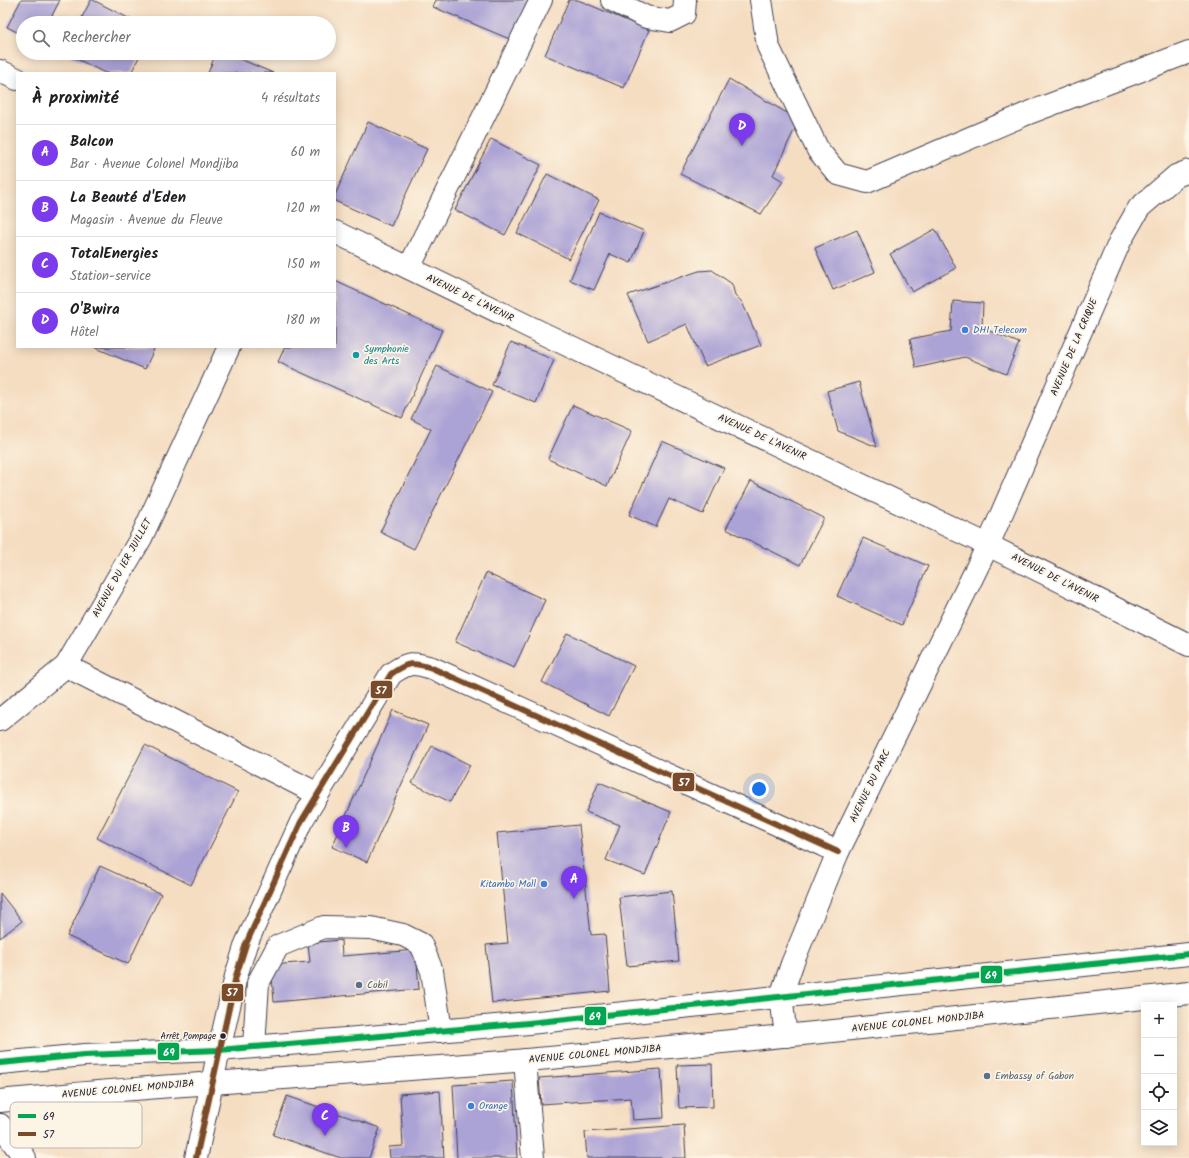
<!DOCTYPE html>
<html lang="fr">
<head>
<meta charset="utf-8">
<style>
  :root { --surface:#fff; --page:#f6f6f6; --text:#202124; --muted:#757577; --line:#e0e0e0; --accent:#7c3aed }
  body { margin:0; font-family:Kalam,sans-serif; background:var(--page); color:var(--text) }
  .controls { position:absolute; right:12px; bottom:12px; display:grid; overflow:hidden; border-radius:0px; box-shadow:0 2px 10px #0003 }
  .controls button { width:36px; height:36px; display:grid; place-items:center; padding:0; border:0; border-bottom:1px solid var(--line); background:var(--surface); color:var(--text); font:20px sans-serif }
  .you { position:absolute; left:759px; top:789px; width:14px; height:14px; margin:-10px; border:3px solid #fff; border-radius:50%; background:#1a73e8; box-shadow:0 0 0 6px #1a73e833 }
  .badge { display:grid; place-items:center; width:26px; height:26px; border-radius:50%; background:var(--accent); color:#fff; font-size:13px; font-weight:700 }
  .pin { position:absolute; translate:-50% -33px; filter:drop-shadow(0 1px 2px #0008) }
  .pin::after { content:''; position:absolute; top:21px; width:14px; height:12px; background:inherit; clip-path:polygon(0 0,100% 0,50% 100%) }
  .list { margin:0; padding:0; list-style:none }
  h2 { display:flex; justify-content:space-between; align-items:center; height:52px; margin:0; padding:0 16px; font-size:17px }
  h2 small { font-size:13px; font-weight:400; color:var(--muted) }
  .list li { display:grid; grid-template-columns:26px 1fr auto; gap:12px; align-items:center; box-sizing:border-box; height:56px; padding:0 16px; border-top:1px solid var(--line) }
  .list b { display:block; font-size:15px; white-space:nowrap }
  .list p { margin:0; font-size:13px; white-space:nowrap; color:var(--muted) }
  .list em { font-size:13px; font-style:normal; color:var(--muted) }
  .icon { flex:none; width:22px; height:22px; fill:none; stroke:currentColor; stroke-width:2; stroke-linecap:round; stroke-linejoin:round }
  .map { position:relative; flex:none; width:1189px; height:1158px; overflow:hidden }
  .search { position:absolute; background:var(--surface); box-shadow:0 2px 10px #0003; left:16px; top:16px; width:320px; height:44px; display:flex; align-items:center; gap:10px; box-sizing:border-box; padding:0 14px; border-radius:22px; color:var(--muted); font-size:15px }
  .panel { position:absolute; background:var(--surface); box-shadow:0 2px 10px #0003; left:16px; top:72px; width:320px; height:276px; border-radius:0px }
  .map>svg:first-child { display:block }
  .building { fill:#aba2d5 }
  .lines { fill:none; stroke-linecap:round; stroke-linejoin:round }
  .minor-casing { stroke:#423e4f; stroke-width:24 }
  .major-casing { stroke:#423e4f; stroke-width:24 }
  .minor { stroke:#fff; stroke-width:22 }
  .major { stroke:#fff; stroke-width:22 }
  .bus-1-casing { stroke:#fcf5e5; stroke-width:9 }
  .bus-2-casing { stroke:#fcf5e5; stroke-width:9 }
  .bus-1 { stroke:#00a651; stroke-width:6 }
  .bus-2 { stroke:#7a4b2a; stroke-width:6 }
  .shop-dot { fill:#3f7fe0; stroke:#fcf5e5; stroke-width:1.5 }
  .culture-dot { fill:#0f9aa8; stroke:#fcf5e5; stroke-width:1.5 }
  .service-dot { fill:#5c6f8a; stroke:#fcf5e5; stroke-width:1.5 }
  .bus-dot { fill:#22223b; stroke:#fcf5e5; stroke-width:1.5 }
  .labels { text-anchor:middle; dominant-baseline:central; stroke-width:3.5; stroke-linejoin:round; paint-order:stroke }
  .bus-label { font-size:9px; fill:#22223b; stroke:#fcf5e5; text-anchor:end }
  .street-label { font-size:10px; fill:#22223b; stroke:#fcf5e5 }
  .shop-label { font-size:10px; fill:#366cbe; stroke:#fcf5e5; text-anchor:start }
  .culture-label { font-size:10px; fill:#0d838f; stroke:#fcf5e5; text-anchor:start }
  .service-label { font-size:10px; fill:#4e5e75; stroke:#fcf5e5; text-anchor:start }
  .key { fill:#fcf5e5; stroke:#bbb6b2; stroke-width:1 }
  .key-label { font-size:11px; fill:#22223b }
  .line-badge { stroke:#fcf5e5; stroke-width:1.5 }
  .badge-label { font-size:11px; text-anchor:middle; font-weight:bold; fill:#fff }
</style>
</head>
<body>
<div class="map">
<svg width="1189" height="1158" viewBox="0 0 1189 1158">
  <rect width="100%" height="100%" fill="#fcf5e5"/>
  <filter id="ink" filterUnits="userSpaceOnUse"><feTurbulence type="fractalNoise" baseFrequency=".025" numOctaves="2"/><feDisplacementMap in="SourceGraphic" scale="8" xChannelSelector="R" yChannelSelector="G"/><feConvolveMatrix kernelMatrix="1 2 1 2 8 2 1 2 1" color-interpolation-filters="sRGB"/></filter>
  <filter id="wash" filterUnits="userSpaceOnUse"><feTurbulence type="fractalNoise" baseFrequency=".012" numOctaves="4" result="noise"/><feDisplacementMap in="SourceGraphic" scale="16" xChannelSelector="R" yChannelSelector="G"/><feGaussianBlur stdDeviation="0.9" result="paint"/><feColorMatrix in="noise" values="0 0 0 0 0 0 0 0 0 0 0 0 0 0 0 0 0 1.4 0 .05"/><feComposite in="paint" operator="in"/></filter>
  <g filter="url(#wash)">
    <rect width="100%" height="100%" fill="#f5ddc1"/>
    <g id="blocks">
      <g class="building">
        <polygon points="21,0 60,0 48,23 23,23 23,35 7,27"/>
        <polygon points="91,0 93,0 138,23 79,23"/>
        <polygon points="436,0 529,0 512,40 433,7"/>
        <polygon points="569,0 578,0 649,30 624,88 545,55"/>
        <polygon points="65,53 141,53 131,73 105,73"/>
        <polygon points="216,53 226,53 273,73 208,73"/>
        <polygon points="729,79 799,120 773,175 783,181 761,214 680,174"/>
        <polygon points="368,122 427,149 391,226 335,201 335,195"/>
        <polygon points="491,139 541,165 505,235 455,210"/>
        <polygon points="547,174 599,200 569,259 517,233"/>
        <polygon points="599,212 644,231 631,263 610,254 594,290 570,280"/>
        <polygon points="935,229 956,268 912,292 890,254"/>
        <polygon points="857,230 875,272 833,290 815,248"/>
        <polygon points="712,270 732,284 735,295 742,302 761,345 705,366 687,324 648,341 628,295 699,271"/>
        <polygon points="335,281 442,330 402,418 278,362 285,347 335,347"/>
        <polygon points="953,301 983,303 982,328 1019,343 1006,374 965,357 916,368 910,339 951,331"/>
        <polygon points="511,342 554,360 536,403 492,385"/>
        <polygon points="94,347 155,347 145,369"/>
        <polygon points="437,366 492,392 414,549 380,532 431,429 411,419"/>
        <polygon points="859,382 877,447 838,431 827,391"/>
        <polygon points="573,405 632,431 607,486 548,459"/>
        <polygon points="662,441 724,468 703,514 669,499 656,527 629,515"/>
        <polygon points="751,481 824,518 800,565 726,529"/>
        <polygon points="863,538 928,566 902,625 837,596"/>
        <polygon points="486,573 545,600 514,668 455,642"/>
        <polygon points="567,633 634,666 609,716 542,682"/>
        <polygon points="393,710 428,725 367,862 332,847"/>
        <polygon points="145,745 238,792 191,885 97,838"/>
        <polygon points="432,746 470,765 450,802 412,783"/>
        <polygon points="599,782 671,812 645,875 606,860 620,825 586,812"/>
        <polygon points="579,825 591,935 605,934 610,991 492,1003 486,945 508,943 497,833"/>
        <polygon points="100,866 161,894 128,964 67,936"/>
        <polygon points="672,891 679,961 627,966 619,897"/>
        <polygon points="0,893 22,921 0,938"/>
        <polygon points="341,940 342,956 416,950 419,989 274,1002 271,965 310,962 308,943"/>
        <polygon points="712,1064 713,1107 679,1108 677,1065"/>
        <polygon points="661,1069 664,1118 633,1120 631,1098 541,1104 539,1078"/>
        <polygon points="513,1081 517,1158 457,1158 453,1085"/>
        <polygon points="440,1091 444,1158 390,1158 389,1147 403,1146 400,1094"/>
        <polygon points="287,1096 380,1128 369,1158 341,1158 273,1135"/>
        <polygon points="684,1125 686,1158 587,1158 585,1132"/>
      </g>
    </g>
  </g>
  <g filter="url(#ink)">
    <use href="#blocks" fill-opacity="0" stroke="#423e4f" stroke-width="1"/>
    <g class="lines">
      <g class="minor-casing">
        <g id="minor">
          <polyline points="612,0 646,17 670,21 684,14 685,0"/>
          <polyline points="761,0 768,46 818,150 838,174 867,182 1026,114 1189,52"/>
          <polyline points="0,71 17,79"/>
          <polyline points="335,232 544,334 988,545 1189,645"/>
          <polyline points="409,268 541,0"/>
          <polyline points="66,666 318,794"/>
          <polyline points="0,720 66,666 141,538 229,347"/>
          <polyline points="786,1036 781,996 792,964 838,852 988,545 1120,241 1139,208 1176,176 1189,171"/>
          <polyline points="254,1047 258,983 278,946 324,927 371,928 403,935 421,944 432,971 441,1031"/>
          <path d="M 219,1050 L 236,976 L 246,944 L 301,822 L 391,674 C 408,662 412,662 432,668 L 838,852"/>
          <polyline points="525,1060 533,1158"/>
        </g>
      </g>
      <g class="major-casing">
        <g id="major">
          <polyline points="0,1063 85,1055 219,1050 529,1023 1189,954"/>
          <path d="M 0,1101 C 175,1083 351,1075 526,1060 C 748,1041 968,1017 1189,993"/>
          <polyline points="0,1125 25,1158"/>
          <polyline points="196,1158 219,1050"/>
        </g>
      </g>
      <use href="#minor" class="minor"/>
      <use href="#major" class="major"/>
      <g class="bus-1-casing">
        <polyline id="bus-1" points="0,1063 85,1055 219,1050 529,1023 1189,954"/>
      </g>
      <g class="bus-2-casing">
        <path id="bus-2" d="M 196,1158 L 236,976 L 246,944 L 301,822 L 391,674 C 408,662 412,662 432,668 L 838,852"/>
      </g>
      <use href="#bus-1" class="bus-1"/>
      <use href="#bus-2" class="bus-2"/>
    </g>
  </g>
  <g class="shop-dot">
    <circle cx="965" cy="330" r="4"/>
    <circle cx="544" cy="884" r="4"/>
    <circle cx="471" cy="1106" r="4"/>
  </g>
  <circle class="culture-dot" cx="356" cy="355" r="4"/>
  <g class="service-dot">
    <circle cx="359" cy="985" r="4"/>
    <circle cx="987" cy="1076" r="4"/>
  </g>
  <circle class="bus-dot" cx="223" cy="1036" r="3.5"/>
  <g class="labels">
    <g class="bus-label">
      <text x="216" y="1036">Arrêt Pompage</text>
    </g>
    <g class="street-label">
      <text transform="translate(470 298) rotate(26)">AVENUE DE L'AVENIR</text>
      <text transform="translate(1074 347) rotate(-67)">AVENUE DE LA CRIQUE</text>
      <text transform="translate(762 437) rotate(25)">AVENUE DE L'AVENIR</text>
      <text transform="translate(122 568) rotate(-61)">AVENUE DU 1ER JUILLET</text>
      <text transform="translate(1055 578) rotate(27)">AVENUE DE L'AVENIR</text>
      <text transform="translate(870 786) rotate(-64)">AVENUE DU PARC</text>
      <text transform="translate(918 1022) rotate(-6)">AVENUE COLONEL MONDJIBA</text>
      <text transform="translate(595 1054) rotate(-5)">AVENUE COLONEL MONDJIBA</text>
      <text transform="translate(128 1089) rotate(-5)">AVENUE COLONEL MONDJIBA</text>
    </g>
    <g class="shop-label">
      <text x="973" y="330">DHI Telecom</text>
      <text x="536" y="884" text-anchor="end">Kitambo Mall</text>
      <text x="479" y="1106">Orange</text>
    </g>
    <g class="culture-label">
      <text x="364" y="349">Symphonie<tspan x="364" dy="12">des Arts</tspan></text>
    </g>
    <g class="service-label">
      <text x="367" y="985">Cobil</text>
      <text x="995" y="1076">Embassy of Gabon</text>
    </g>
  </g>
  <rect x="10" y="1102" width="132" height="46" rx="6" class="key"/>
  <rect x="18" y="1114" width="18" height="4" fill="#00a651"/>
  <rect x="18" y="1132" width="18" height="4" fill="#7a4b2a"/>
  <g class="key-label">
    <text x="43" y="1120">69</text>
    <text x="43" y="1138">57</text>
  </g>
  <g class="line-badge">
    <rect x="370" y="680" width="23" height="19" rx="4" fill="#7a4b2a"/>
    <rect x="672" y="772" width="23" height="20" rx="4" fill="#7a4b2a"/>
    <rect x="980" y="965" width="23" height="19" rx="4" fill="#00a651"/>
    <rect x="221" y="983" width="23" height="19" rx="4" fill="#7a4b2a"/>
    <rect x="584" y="1006" width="23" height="20" rx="4" fill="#00a651"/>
    <rect x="157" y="1042" width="23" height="19" rx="4" fill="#00a651"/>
  </g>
  <g class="badge-label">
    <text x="381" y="694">57</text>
    <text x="684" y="786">57</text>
    <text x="991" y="979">69</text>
    <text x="232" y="996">57</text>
    <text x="595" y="1020">69</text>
    <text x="169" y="1056">69</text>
  </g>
</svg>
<div class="controls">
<button>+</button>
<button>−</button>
<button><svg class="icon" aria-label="locate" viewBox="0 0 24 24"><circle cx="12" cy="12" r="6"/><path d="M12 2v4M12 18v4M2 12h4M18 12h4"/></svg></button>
<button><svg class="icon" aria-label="layers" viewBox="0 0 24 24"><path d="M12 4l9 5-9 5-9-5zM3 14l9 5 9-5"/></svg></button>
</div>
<div class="you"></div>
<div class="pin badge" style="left:574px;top:899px">A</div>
<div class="pin badge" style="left:346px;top:848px">B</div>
<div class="pin badge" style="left:325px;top:1136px">C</div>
<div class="pin badge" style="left:742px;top:146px">D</div>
<div class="search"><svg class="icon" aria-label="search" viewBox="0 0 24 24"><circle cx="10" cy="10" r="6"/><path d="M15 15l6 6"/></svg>Rechercher</div>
<section class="panel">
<h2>À proximité<small>4 résultats</small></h2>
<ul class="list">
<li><span class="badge">A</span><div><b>Balcon</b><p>Bar · Avenue Colonel Mondjiba</p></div><em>60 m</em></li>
<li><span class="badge">B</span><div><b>La Beauté d'Eden</b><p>Magasin · Avenue du Fleuve</p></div><em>120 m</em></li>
<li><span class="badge">C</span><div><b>TotalEnergies</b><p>Station-service</p></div><em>150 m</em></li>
<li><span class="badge">D</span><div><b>O'Bwira</b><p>Hôtel</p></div><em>180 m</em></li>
</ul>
</section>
</div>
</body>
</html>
